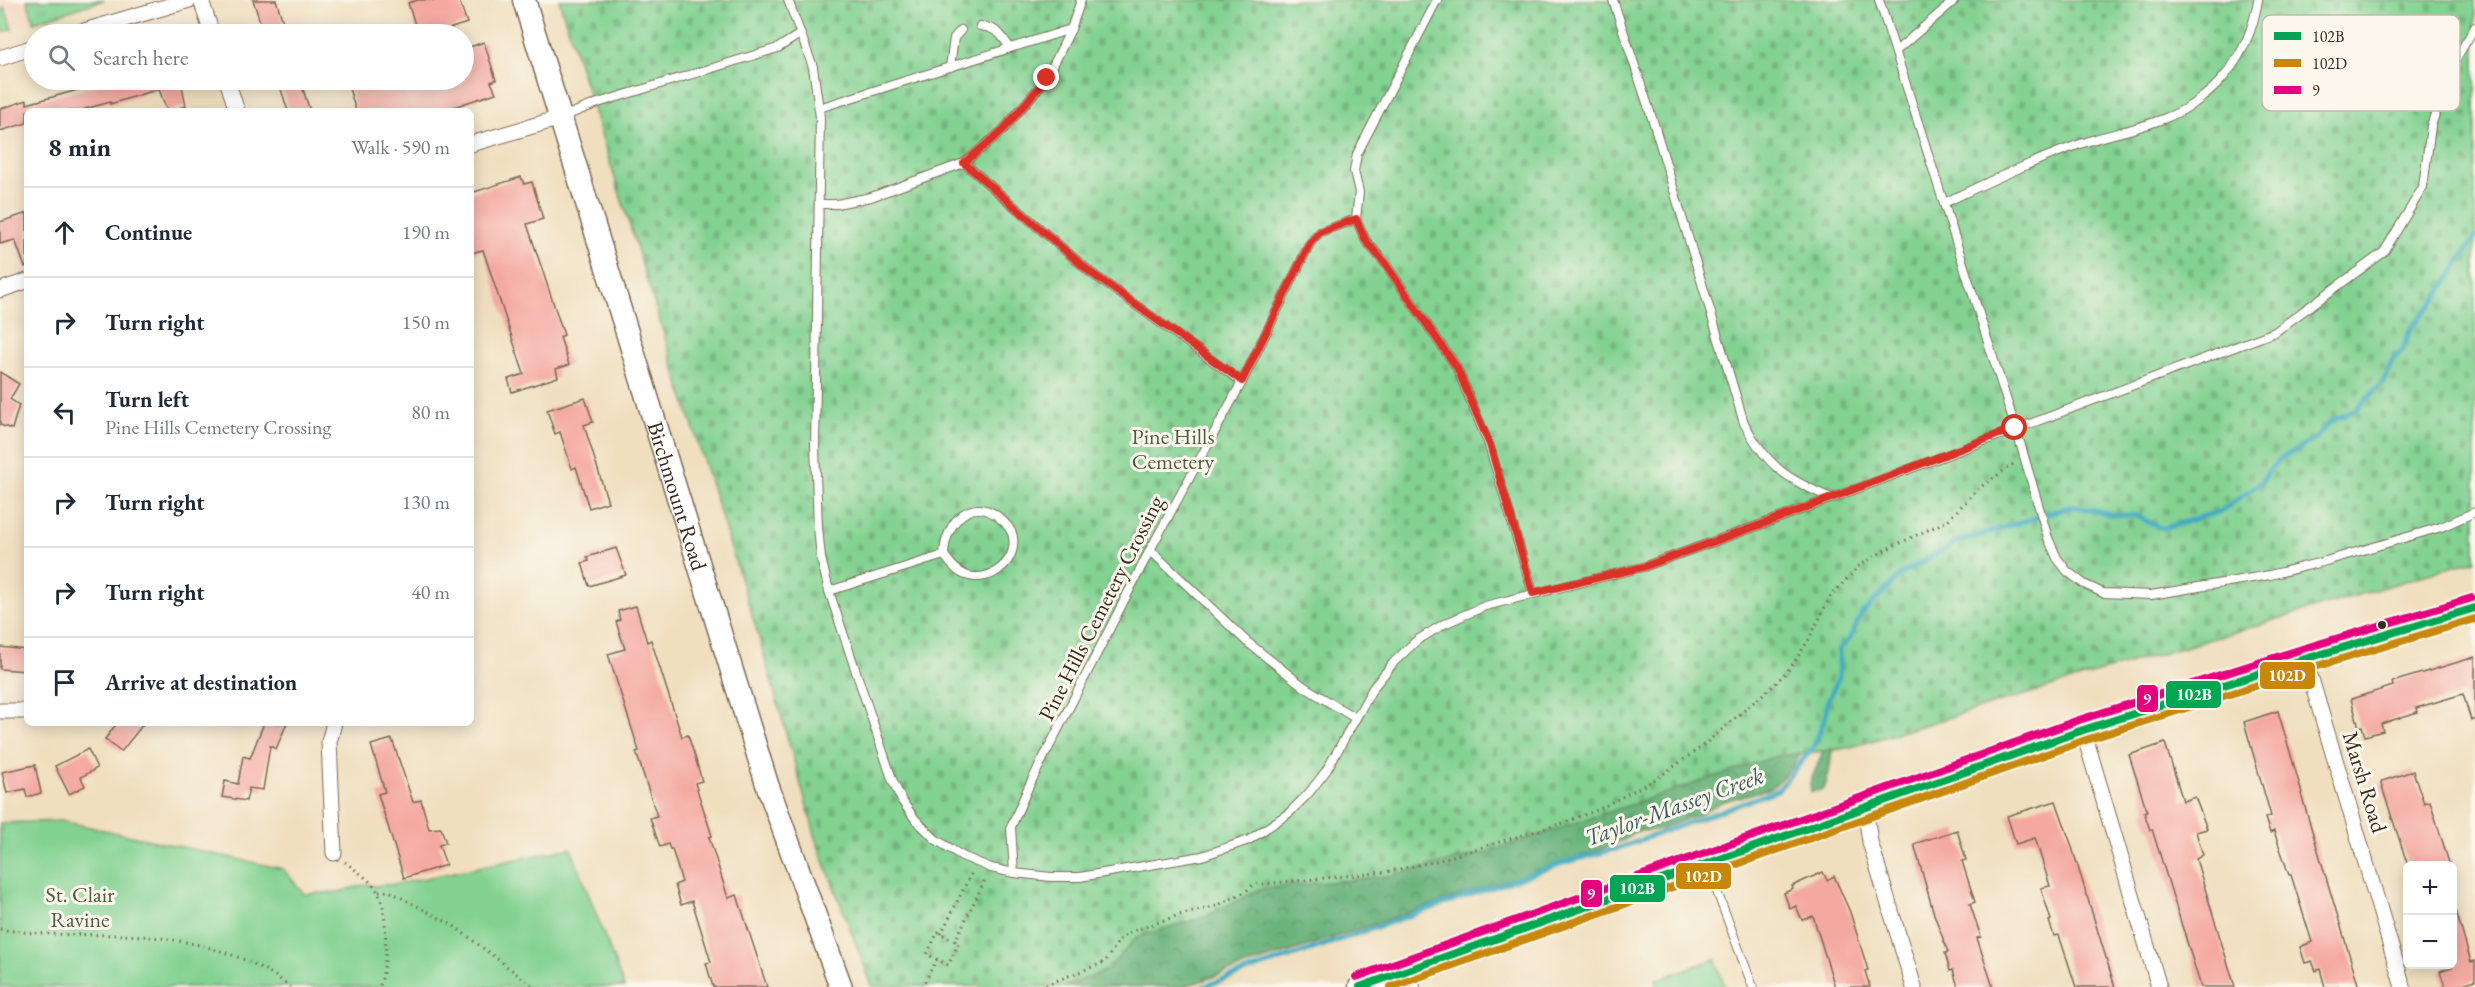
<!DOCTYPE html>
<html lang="en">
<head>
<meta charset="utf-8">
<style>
  :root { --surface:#fff; --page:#f2f2f3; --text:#1f2937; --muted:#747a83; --line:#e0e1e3 }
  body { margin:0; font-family:"EB Garamond",serif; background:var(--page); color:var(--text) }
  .controls { position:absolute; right:18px; bottom:18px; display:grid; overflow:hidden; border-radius:9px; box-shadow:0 3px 15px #0003 }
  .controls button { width:54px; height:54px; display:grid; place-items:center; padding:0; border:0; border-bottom:2px solid var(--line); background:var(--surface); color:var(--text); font:30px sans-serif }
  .stop { position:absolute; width:18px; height:18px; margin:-14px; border:4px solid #d93025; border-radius:50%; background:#fff }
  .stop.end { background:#d93025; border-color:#fff; box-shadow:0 2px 6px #0008 }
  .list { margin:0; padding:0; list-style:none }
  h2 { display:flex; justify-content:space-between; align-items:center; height:78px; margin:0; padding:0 24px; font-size:26px }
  h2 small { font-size:20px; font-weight:400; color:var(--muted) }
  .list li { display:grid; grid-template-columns:39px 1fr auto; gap:18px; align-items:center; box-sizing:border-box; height:90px; padding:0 24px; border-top:2px solid var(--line) }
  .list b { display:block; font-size:22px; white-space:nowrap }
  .list p { margin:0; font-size:20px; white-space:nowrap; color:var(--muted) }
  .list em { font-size:20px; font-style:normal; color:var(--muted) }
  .icon { flex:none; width:33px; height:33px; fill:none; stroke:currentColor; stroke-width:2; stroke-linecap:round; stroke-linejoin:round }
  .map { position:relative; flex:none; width:2475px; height:987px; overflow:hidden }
  .search { position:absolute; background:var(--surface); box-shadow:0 3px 15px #0003; left:24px; top:24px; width:450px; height:66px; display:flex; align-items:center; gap:15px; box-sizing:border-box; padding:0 21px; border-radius:33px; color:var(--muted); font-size:22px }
  .panel { position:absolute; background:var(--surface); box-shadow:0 3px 15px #0003; left:24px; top:108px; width:450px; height:618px; border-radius:9px }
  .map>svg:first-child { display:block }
  .built { fill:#f2d5be }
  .grass { fill:url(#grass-tufts); stroke:#5f7e58; stroke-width:1.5 }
  .forest { fill:url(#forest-crowns); stroke:#526f4d; stroke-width:1.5 }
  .cemetery { fill:url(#cemetery-stones); stroke:#5f7e58; stroke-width:1.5 }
  .green { fill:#83d292; stroke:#5f7e58; stroke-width:1.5 }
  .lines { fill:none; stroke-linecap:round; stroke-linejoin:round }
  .stream { stroke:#41abc0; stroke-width:5 }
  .building { fill:#f4a9a0 }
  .lane-casing { stroke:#7a6956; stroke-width:10 }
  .street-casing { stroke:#7a6956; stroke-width:17 }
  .secondary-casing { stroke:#7a6956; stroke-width:25 }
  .path { stroke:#7a6956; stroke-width:3; stroke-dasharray:1.5 4.5; stroke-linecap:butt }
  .lane { stroke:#fff; stroke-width:8 }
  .street { stroke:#fff; stroke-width:15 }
  .secondary { stroke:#fff; stroke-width:22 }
  .bus-1-casing { stroke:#fbf7ec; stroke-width:12 }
  .bus-2-casing { stroke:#fbf7ec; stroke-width:12 }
  .bus-3-casing { stroke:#fbf7ec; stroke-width:12 }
  .bus-1 { stroke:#00a651; stroke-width:8 }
  .bus-2 { stroke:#c88708; stroke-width:8 }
  .bus-3 { stroke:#e5007d; stroke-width:8 }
  .route { stroke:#d93025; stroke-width:8 }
  .bus-dot { fill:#3b2a1e; stroke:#fbf7ec; stroke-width:2 }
  .labels { text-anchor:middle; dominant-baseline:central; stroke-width:6; stroke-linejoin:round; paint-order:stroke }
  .park-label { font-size:22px; fill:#515c41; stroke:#fbf7ec }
  .street-label { font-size:22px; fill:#3b2a1e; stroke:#fbf7ec }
  .water-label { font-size:24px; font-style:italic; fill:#3d5e5f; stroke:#fbf7ec }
  .key { fill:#fbf7ec; stroke:#c1baae; stroke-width:1.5 }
  .key-label { font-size:16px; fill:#3b2a1e }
  .line-badge { stroke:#fbf7ec; stroke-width:2 }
  .badge-label { font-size:16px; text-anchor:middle; font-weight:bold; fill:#fff }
</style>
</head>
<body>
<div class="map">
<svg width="2475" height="987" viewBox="0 0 2475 987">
  <defs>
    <pattern id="grass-tufts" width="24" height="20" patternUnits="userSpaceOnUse" patternTransform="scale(1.5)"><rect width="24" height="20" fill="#83d292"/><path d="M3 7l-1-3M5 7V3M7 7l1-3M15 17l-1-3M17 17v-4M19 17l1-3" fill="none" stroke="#72b47d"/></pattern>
    <pattern id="forest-crowns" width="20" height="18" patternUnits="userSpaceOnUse" patternTransform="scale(1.5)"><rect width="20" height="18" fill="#6ab47c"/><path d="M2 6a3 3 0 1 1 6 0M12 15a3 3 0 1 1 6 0" fill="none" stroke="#589365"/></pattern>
    <pattern id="cemetery-stones" width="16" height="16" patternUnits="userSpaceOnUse" patternTransform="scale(1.5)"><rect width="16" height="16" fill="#83d292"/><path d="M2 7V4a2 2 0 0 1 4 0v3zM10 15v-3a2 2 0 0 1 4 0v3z" fill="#72b47d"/></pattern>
  </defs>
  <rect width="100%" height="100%" fill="#fbf7ec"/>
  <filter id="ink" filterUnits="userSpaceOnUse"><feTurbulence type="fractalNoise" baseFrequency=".0167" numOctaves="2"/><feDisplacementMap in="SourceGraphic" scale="12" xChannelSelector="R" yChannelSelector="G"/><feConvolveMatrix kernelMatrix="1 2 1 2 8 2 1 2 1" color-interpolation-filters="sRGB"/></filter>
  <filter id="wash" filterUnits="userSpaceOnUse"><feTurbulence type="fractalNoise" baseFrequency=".008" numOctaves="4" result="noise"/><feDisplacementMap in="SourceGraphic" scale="24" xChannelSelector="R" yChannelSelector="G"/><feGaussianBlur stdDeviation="1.35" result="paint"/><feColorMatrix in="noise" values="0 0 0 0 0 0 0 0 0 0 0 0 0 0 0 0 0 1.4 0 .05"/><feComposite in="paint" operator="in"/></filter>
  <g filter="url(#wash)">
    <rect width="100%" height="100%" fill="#f0dfbf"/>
    <polygon class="built" points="0,0 104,0 0,33"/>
    <g class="grass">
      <polygon points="27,0 104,0 34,22"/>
      <polygon points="5,8 12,29 0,33 0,10"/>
    </g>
    <polygon class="forest" points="1785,747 1842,749 1832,750 1829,773 1824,789 1811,792 1810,783 1823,751 1800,754 1792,767 1772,788 1721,802 1702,813 1660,829 1633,832 1626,839 1599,850 1201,981 1182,987 1065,987 1107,970 1137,937 1204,917 1260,889 1389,876 1485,853"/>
    <polygon class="cemetery" points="559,0 2475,0 2475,560 1847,748 1777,756 1485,853 1389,876 1260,889 1204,917 1137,937 1107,970 1065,987 872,986 818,845 758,634"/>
    <g class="green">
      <polygon points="62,821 283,869 304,894 339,892 367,884 374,886 397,884 571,848 624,987 0,987 0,823"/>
      <polygon points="1715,959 1725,987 1658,987 1656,980"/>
    </g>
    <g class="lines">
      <polyline class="stream" points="1202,987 1563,863 1619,848 1778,790 1814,746 1826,715 1827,702 1839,677 1839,649 1849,640 1862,613 1903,573 1955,543 2073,506 2108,514 2138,516 2157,527 2165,528 2221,511 2262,482 2267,472 2283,457 2314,440 2330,422 2357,409 2383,382 2393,359 2403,350 2410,329 2437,298 2475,237"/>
    </g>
    <g id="blocks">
      <g class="building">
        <polygon points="253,0 276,0 287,34 264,34"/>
        <polygon points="418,0 459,0 467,23 433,34 418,34 408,3"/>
        <polygon points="484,42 496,80 491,82 496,93 441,111 356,111 348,85 367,80 464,80 464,49"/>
        <polygon points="114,80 181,80 186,106 167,111 159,89 110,104 110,102 78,111 27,111 27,123 0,131 0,109 27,100 27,104"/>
        <polygon points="278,80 300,80 310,111 288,111"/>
        <polygon points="521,177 524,184 532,182 543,219 527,224 564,335 560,337 569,365 556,369 558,377 512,392 508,379 524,374 483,250 471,253 471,193"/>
        <polygon points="27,213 27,266 25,267 15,240 0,244 0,222"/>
        <polygon points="0,372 19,384 10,399 19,405 12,429 0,425"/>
        <polygon points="585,398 593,422 584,425 608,502 589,508 576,467 572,469 560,432 555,434 547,410"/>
        <polygon points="616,548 626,575 589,586 582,563 589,561 587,557"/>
        <polygon points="636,606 647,642 651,640 682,737 688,735 695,757 702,781 695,783 712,836 709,837 728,898 737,895 767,987 713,987 706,963 711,962 692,901 681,905 675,885 682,882 672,849 670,849 668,844 660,847 650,818 657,816 636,752 639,751 608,654 625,649 616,622 620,620 618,611"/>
        <polygon points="0,647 27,650 27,671 0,669"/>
        <polygon points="2475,657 2475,720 2471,720 2463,694 2416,708 2417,712 2381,724 2383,731 2365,736 2362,726 2359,727 2351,699 2393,686 2392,682"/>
        <polygon points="2278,711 2302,793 2301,794 2359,987 2325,987 2320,969 2316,971 2312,961 2305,963 2300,947 2312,942 2291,875 2289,875 2274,831 2270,833 2265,818 2271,816 2244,722"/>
        <polygon points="117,723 144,723 121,752 105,739"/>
        <polygon points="264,723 287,723 276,749 270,746 263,790 249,788 246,801 222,797 225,781 238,784 243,756 250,758"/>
        <polygon points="392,739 413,802 421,800 429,829 441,828 446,843 439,845 446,865 404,878 378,794 385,792 371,745"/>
        <polygon points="2165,743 2183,801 2195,797 2207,829 2196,832 2203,855 2196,859 2235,987 2201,987 2152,829 2150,830 2144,812 2147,811 2129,755"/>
        <polygon points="88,749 97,768 81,777 85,786 69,794 55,766"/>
        <polygon points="35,765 41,793 27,797 25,789 7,793 2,772"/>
        <polygon points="2413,771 2424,803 2430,801 2450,866 2408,866 2381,784 2382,781"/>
        <polygon points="2056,801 2071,844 2115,987 2076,987 2059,935 2054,936 2049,921 2051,920 2041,888 2050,886 2035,838 2016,844 2007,816"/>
        <polygon points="1957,830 1966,860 1962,861 1975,902 1970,904 1981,937 1977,938 1993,987 1958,987 1953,970 1950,971 1945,953 1948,952 1934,914 1914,844"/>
        <polygon points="1823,872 1827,880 1834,876 1850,912 1868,970 1865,971 1870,987 1835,987 1813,916 1802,920 1796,906 1790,909 1784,893 1793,889 1792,886"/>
        <polygon points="2456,911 2471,962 2475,961 2475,980 2454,987 2445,987 2440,971 2452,967 2452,912"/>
      </g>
    </g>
  </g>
  <g filter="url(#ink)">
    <use href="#blocks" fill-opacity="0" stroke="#7a6956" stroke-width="1.5"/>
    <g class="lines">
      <g class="lane-casing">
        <g id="lane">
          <polyline points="788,0 813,67 820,117 815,447 818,527 821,558 829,591 892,779 902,801 915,819 935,839 962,856 991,868 1014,873 1051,877 1080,877 1202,856 1249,840 1289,813 1308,794 1326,771 1373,688 1394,662 1416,641 1444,624 1485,606 1643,567 1771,521 2275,332 2384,252 2423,187 2431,126 2451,67 2475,27"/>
          <path d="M 1613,0 L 1654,124 L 1744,423 C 1767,466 1786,479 1831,498"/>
          <polyline points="1879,0 2019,439 2048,538 2057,558 2067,571 2084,584 2103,593 2151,595 2270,575 2326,561 2441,527 2475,512"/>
          <path d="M 980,26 C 997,28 1001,34 1010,48"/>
          <polyline points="1896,51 1955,0"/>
          <polyline points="950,67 954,38 961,30"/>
          <polyline points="819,108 1071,29"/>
          <polyline points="562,117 598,103 778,48 800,34"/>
          <polyline points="964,163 1090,272 1242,382"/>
          <path d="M 1944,203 C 1992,180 2041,157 2092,140 C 2116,133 2140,128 2163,119 C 2216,99 2249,56 2258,0"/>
          <polyline points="820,204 837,204 871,197 964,163 1003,130 1047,78 1071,29 1081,0"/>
          <polyline points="1356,219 1366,241 1384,262 1457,368 1489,445 1533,593"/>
          <polyline points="1150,550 1246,641 1303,686 1355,718"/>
          <path d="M 829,591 L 944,555 C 945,521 974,491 1004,522 C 1008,526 1012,531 1013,537 C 1017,562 991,582 969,576 C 957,573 951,564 944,555"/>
          <polyline points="1707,865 1753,987"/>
          <polyline points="1014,873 1011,827 1028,788 1150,550 1242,382 1310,243 1320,232 1356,219 1359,192 1354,171 1357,154 1437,0"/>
          <polyline points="1410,971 1416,987"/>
        </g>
      </g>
      <g class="street-casing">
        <g id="street">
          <polyline points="201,0 212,34"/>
          <polyline points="74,34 189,0"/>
          <polyline points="0,58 34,47"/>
          <polyline points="227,80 237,111"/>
          <polyline points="471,144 560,118"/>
          <polyline points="0,290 27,281"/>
          <polyline points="2305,659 2403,987"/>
          <polyline points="0,711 27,711"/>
          <polyline points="2083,730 2159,987"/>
          <polyline points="1865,807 1870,842 1914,987"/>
          <polyline points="334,853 329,742 334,723"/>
        </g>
      </g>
      <g class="secondary-casing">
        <g id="secondary">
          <path id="s1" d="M 524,0 L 767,784 L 841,987"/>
          <polyline points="1360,987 2083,730 2305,659 2475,608"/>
        </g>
      </g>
      <g class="path">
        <path d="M 345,862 C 355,870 374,882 379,894 C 388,913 388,968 379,987"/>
        <polyline points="379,892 389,891 454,926 534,987"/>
        <path d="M 0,929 C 40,936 79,934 120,935 C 176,936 247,951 290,987"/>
        <polyline points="941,934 972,872"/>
        <polyline points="955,941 938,932 927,954 948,965 959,943 955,941 986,878"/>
        <polyline points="922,987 937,959"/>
        <polyline points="1040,987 1105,962 1120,939 1128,933 1179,915 1214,907 1245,892 1253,885 1386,872 1433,862 1563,823 1597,810 1656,779 1700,748 1774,685 1791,667 1808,641 1830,597 1859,566 1885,550 1947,521 1979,488 2015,463"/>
      </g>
      <use href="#lane" class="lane"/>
      <use href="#street" class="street"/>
      <use href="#secondary" class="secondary"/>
      <g class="bus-1-casing">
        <polyline id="bus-1" points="1360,987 2083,730 2305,659 2475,608"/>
      </g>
      <g class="bus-2-casing">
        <polyline id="bus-2" points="1391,987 2086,740 2308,669 2475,619"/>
      </g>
      <g class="bus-3-casing">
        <polyline id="bus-3" points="1356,977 2079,720 2302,649 2472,598"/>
      </g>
      <use href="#bus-1" class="bus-1"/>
      <use href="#bus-2" class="bus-2"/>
      <use href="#bus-3" class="bus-3"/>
    </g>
  </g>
  <g class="lines" filter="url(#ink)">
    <polyline class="route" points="1047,78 1003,130 964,163 1090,272 1242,381 1310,243 1320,232 1356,219 1366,241 1384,262 1457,368 1490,445 1533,593 1643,567 1771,521 2015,428"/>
  </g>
  <circle class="bus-dot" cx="2382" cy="625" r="5"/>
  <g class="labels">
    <g class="park-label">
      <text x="1173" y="436">Pine Hills<tspan x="1173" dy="25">Cemetery</tspan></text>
      <text x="80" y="894">St. Clair<tspan x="80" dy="25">Ravine</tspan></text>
    </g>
    <g class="street-label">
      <text stroke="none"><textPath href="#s1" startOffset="519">Birchmount Road</textPath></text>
      <text transform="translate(1101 608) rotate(-63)">Pine Hills Cemetery Crossing</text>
      <text transform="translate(2365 782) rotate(73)">Marsh Road</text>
    </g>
    <g class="water-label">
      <text transform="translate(1674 806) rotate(-20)">Taylor-Massey Creek</text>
    </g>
  </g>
  <rect x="2262" y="15" width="198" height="96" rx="9" class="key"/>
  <rect x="2274" y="32" width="27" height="8" fill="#00a651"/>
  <rect x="2274" y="59" width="27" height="8" fill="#c88708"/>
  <rect x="2274" y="86" width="27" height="8" fill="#e5007d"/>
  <g class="key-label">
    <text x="2312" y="42">102B</text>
    <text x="2312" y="69">102D</text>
    <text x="2312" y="96">9</text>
  </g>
  <g class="line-badge">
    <rect x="2259" y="661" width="57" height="29" rx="6" fill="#c88708"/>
    <rect x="2165" y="680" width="57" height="29" rx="6" fill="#00a651"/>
    <rect x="2136" y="684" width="23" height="29" rx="6" fill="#e5007d"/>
    <rect x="1675" y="862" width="57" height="28" rx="6" fill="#c88708"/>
    <rect x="1609" y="874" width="57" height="29" rx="6" fill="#00a651"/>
    <rect x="1580" y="879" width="23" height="29" rx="6" fill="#e5007d"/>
  </g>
  <g class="badge-label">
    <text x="2287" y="681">102D</text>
    <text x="2194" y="700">102B</text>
    <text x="2147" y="704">9</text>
    <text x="1703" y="882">102D</text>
    <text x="1637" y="894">102B</text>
    <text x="1591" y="899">9</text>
  </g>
</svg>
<div class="controls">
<button>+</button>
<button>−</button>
</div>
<div class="stop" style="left:2015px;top:428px"></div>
<div class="stop end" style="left:1047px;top:78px"></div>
<div class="search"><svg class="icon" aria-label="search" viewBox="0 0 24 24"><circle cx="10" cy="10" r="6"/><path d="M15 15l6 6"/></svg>Search here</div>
<section class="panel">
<h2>8 min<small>Walk · 590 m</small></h2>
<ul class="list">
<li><svg class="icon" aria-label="ahead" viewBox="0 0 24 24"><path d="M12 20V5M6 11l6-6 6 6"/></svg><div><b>Continue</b></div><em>190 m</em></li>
<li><svg class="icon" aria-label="right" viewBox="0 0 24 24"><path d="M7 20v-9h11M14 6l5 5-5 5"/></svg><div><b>Turn right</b></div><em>150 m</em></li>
<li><svg class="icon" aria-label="left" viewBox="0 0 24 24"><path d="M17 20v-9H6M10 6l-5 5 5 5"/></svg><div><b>Turn left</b><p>Pine Hills Cemetery Crossing</p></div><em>80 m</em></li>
<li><svg class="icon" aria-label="right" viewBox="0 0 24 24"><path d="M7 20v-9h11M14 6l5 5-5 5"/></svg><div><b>Turn right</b></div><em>130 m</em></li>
<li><svg class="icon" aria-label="right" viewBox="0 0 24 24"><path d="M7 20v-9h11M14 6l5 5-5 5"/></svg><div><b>Turn right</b></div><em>40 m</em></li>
<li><svg class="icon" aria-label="arrive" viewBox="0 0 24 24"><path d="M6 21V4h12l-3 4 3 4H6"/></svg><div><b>Arrive at destination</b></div></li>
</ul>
</section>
</div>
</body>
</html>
